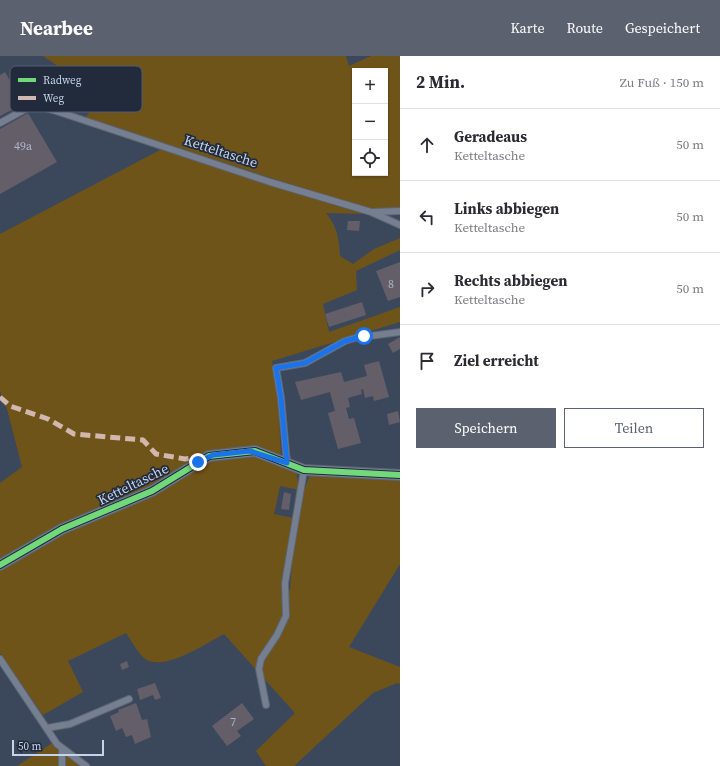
<!DOCTYPE html>
<html lang="de">
<head>
<meta charset="utf-8">
<style>
  :root { --surface:#fff; --page:#f2f2f3; --text:#2b2b33; --muted:#7c7c81; --line:#e1e1e2; --accent:#5b616f }
  body { margin:0; font-family:"Source Serif 4",serif; background:var(--page); color:var(--text) }
  .controls { position:absolute; right:12px; top:12px; display:grid; overflow:hidden; border-radius:0px; box-shadow:0 1px 3px #0004 }
  .controls button { width:36px; height:36px; display:grid; place-items:center; padding:0; border:0; border-bottom:1px solid var(--line); background:var(--surface); color:var(--text); font:20px sans-serif }
  .scale { position:absolute; left:12px; bottom:10px; width:92px; box-sizing:border-box; padding-left:4px; border:2px solid #c5d2e9; border-top:0; font-size:11px; line-height:14px; white-space:nowrap; color:#c5d2e9; -webkit-text-stroke:3px #212b3c; paint-order:stroke }
  .stop { position:absolute; width:12px; height:12px; margin:-9px; border:3px solid #1a73e8; border-radius:50%; background:#fff }
  .stop.end { background:#1a73e8; border-color:#fff; box-shadow:0 1px 4px #0008 }
  .list { margin:0; padding:0; list-style:none }
  h2 { display:flex; justify-content:space-between; align-items:center; height:52px; margin:0; padding:0 16px; font-size:17px }
  h2 small { font-size:13px; font-weight:400; color:var(--muted) }
  .list li { display:grid; grid-template-columns:26px 1fr auto; gap:12px; align-items:center; box-sizing:border-box; height:72px; padding:0 16px; border-top:1px solid var(--line) }
  .list b { display:block; font-size:15px; white-space:nowrap }
  .list p { margin:0; font-size:13px; white-space:nowrap; color:var(--muted) }
  .list em { font-size:13px; font-style:normal; color:var(--muted) }
  .actions { display:flex; gap:8px; padding:12px 16px }
  .actions a { flex:1; padding:9px 0; border:1px solid var(--accent); border-radius:0px; text-align:center; font-size:14px; color:var(--accent) }
  .actions .main { background:var(--accent); color:#fff }
  .icon { flex:none; width:22px; height:22px; fill:none; stroke:currentColor; stroke-width:2; stroke-linecap:round; stroke-linejoin:round }
  .map { position:relative; flex:none; width:400px; height:710px; overflow:hidden }
  header { display:flex; align-items:center; gap:24px; box-sizing:border-box; height:56px; padding:0 20px; background:var(--accent); color:#fff }
  header strong { font-size:19px }
  nav { display:flex; gap:22px; margin-inline-start:auto; font-size:14px }
  main { display:flex }
  aside { flex:1; background:var(--surface) }
  .map>svg:first-child { display:block }
  .green { fill:#6f5419; fill-rule:evenodd }
  .building { fill:#635e67 }
  .lines { fill:none; stroke-linecap:round; stroke-linejoin:round }
  .lane-casing { stroke:#5a6576; stroke-width:8 }
  .street-casing { stroke:#5a6576; stroke-width:12 }
  .lane { stroke:#767f8f; stroke-width:6 }
  .street { stroke:#767f8f; stroke-width:10 }
  .quiet { stroke:#d1b7ad; stroke-width:5; stroke-dasharray:10 5; stroke-linecap:butt }
  .cycleway-casing { stroke:#212b3c; stroke-width:8 }
  .cycleway { stroke:#71d979; stroke-width:6 }
  .route { stroke:#1a73e8; stroke-width:5 }
  .labels { text-anchor:middle; dominant-baseline:central; stroke-width:3.5; stroke-linejoin:round; paint-order:stroke }
  .number-label { font-size:12px; fill:#acb5c8 }
  .street-label { font-size:14px; fill:#c5d2e9; stroke:#212b3c }
  .key { fill:#212b3c; stroke:#525d70; stroke-width:1 }
  .key-label { font-size:11px; fill:#c5d2e9 }
</style>
</head>
<body>
<header>
<strong>Nearbee</strong>
<nav><a>Karte</a><a>Route</a><a>Gespeichert</a></nav>
</header>
<main>
<div class="map">
<svg width="400" height="710" viewBox="0 0 400 710">
  <rect width="100%" height="100%" fill="#3b485c"/>
  <g class="green">
    <path d="M 43,0 L 346,0 L 349,10 L 371,0 L 400,0 L 400,153 L 367,153 L 86,62 L 90,54 L 68,17 ZM 355,15 L 385,15 L 385,117 L 355,117 Z"/>
    <path d="M 162,93 L 262,127 L 364,158 L 326,157 C 337,170 339,183 340,200 L 353,208 L 374,193 L 400,182 L 400,194 L 356,215 L 357,234 L 323,248 L 329,276 L 400,251 L 400,266 L 272,305 L 278,339 L 281,402 L 257,394 L 209,398 L 153,432 L 0,506 L 0,427 L 22,411 L 7,353 L 0,335 L 0,178 Z"/>
    <path d="M 246,397 L 296,414 L 299,434 L 280,430 L 274,458 L 293,462 L 281,539 L 290,534 C 293,496 295,454 310,419 L 400,423 L 400,508 L 349,591 L 400,611 L 400,628 L 397,627 L 373,637 L 294,710 L 266,710 L 256,695 L 295,657 L 224,578 C 205,588 167,614 147,604 C 139,600 131,584 126,577 L 68,605 L 83,636 L 43,659 L 0,597 L 0,512 L 63,476 L 199,407 Z"/>
    <polygon points="54,686 68,701 82,710 17,710"/>
  </g>
  <g class="building">
    <polygon points="5,16 23,48 0,60 0,19"/>
    <polygon points="28,57 57,106 0,138 0,73"/>
    <polygon points="348,165 360,165 359,175 347,174"/>
    <polygon points="400,206 400,241 388,245 376,215"/>
    <polygon points="362,246 366,259 329,271 325,258"/>
    <polygon points="400,281 400,293 393,297 388,288"/>
    <polygon points="379,305 389,341 374,345 373,340 365,342 363,333 361,334 362,338 348,342 350,351 346,352 349,363 354,362 361,387 338,393 328,357 335,355 330,336 301,344 295,326 341,316 344,326 367,320 364,309"/>
    <polygon points="398,355 400,366 389,369 387,358"/>
    <polygon points="284,436 291,438 289,454 281,453"/>
    <polygon points="127,605 129,611 122,614 120,608"/>
    <polygon points="155,627 161,642 155,644 153,639 140,644 137,633"/>
    <polygon points="136,647 142,664 147,663 151,681 135,688 132,679 126,681 122,672 116,675 110,660 119,656 118,654"/>
    <polygon points="242,647 254,663 237,675 241,680 227,690 212,670"/>
  </g>
  <g class="lines">
    <g class="lane-casing">
      <g id="lane">
        <polyline points="0,67 33,49 56,55 270,126 371,156 400,169"/>
        <polyline points="374,156 400,155"/>
        <polyline points="287,407 281,342 276,312 305,307 345,285 355,282 400,276"/>
        <polyline points="0,603 57,688 86,710"/>
        <polyline points="266,649 259,613 261,603 277,579 286,560 285,527 304,414"/>
        <polyline points="47,672 70,668 129,643"/>
        <polyline points="62,710 62,693"/>
      </g>
    </g>
    <g class="street-casing">
      <polyline id="street" points="0,509 62,473 152,435 209,400 255,395 304,414 400,419"/>
    </g>
    <use href="#lane" class="lane"/>
    <use href="#street" class="street"/>
    <polyline class="quiet" points="0,341 10,350 48,363 74,378 143,384 156,398 185,403 192,402 198,406"/>
    <g class="cycleway-casing">
      <polyline id="cycleway" points="0,509 62,473 152,435 209,400 255,395 304,414 400,419"/>
    </g>
    <use href="#cycleway" class="cycleway"/>
  </g>
  <g class="lines">
    <polyline class="route" points="198,406 213,399 250,395 287,407 281,342 276,312 305,307 345,285 364,280"/>
  </g>
  <g class="labels">
    <g class="number-label">
      <text x="23" y="90">49a</text>
      <text x="391" y="228">8</text>
      <text x="233" y="666">7</text>
    </g>
    <g class="street-label">
      <text transform="translate(221 95) rotate(18)">Ketteltasche</text>
      <text transform="translate(133 428) rotate(-26)">Ketteltasche</text>
    </g>
  </g>
  <rect x="10" y="10" width="132" height="46" rx="6" class="key"/>
  <rect x="18" y="22" width="18" height="4" fill="#71d979"/>
  <rect x="18" y="40" width="18" height="4" fill="#d1b7ad"/>
  <g class="key-label">
    <text x="43" y="28">Radweg</text>
    <text x="43" y="46">Weg</text>
  </g>
</svg>
<div class="controls">
<button>+</button>
<button>−</button>
<button><svg class="icon" aria-label="locate" viewBox="0 0 24 24"><circle cx="12" cy="12" r="6"/><path d="M12 2v4M12 18v4M2 12h4M18 12h4"/></svg></button>
</div>
<div class="scale">50 m</div>
<div class="stop" style="left:364px;top:280px"></div>
<div class="stop end" style="left:198px;top:406px"></div>
</div>
<aside>
<h2>2 Min.<small>Zu Fuß · 150 m</small></h2>
<ul class="list">
<li><svg class="icon" aria-label="ahead" viewBox="0 0 24 24"><path d="M12 20V5M6 11l6-6 6 6"/></svg><div><b>Geradeaus</b><p>Ketteltasche</p></div><em>50 m</em></li>
<li><svg class="icon" aria-label="left" viewBox="0 0 24 24"><path d="M17 20v-9H6M10 6l-5 5 5 5"/></svg><div><b>Links abbiegen</b><p>Ketteltasche</p></div><em>50 m</em></li>
<li><svg class="icon" aria-label="right" viewBox="0 0 24 24"><path d="M7 20v-9h11M14 6l5 5-5 5"/></svg><div><b>Rechts abbiegen</b><p>Ketteltasche</p></div><em>50 m</em></li>
<li><svg class="icon" aria-label="arrive" viewBox="0 0 24 24"><path d="M6 21V4h12l-3 4 3 4H6"/></svg><div><b>Ziel erreicht</b></div></li>
</ul>
<div class="actions"><a class="main">Speichern</a><a>Teilen</a></div>
</aside>
</main>
</body>
</html>
